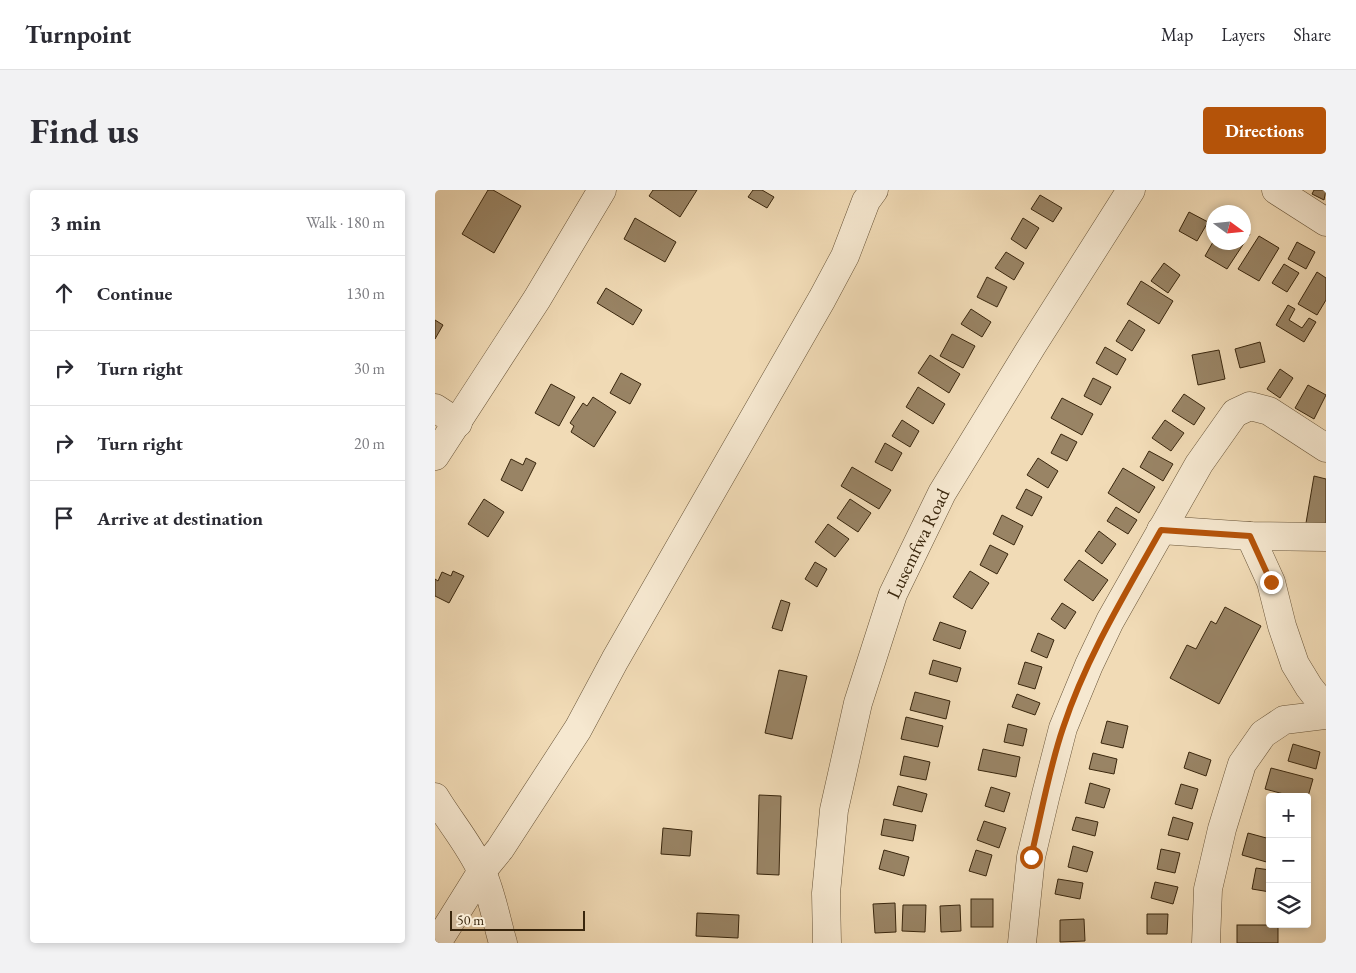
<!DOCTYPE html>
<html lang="en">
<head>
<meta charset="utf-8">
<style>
  :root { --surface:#fff; --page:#f2f2f3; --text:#2b2b33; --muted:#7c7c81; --line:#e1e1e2; --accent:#b45309 }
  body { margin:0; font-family:"EB Garamond",serif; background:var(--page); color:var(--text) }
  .controls { position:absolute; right:15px; bottom:15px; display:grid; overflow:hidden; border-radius:5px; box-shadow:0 2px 8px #0003 }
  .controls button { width:45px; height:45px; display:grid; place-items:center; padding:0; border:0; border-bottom:1px solid var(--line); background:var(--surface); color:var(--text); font:25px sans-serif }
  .compass { position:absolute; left:771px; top:15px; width:45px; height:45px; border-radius:50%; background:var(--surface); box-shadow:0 2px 8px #0003; rotate:105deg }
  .scale { position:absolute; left:15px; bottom:12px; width:135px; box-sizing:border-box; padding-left:5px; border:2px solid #39260d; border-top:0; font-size:14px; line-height:18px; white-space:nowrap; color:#39260d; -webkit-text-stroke:4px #f6e8d0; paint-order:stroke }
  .stop { position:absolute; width:15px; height:15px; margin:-11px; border:4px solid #b45309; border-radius:50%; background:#fff }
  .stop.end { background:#b45309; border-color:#fff; box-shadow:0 1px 5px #0008 }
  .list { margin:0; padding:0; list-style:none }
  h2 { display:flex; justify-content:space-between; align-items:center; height:65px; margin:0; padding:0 20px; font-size:21px }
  h2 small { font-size:16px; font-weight:400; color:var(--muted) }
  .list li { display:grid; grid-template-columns:32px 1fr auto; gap:15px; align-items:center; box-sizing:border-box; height:75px; padding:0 20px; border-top:1px solid var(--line) }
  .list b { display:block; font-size:19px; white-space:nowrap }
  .list em { font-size:16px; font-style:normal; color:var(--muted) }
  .icon { flex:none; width:28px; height:28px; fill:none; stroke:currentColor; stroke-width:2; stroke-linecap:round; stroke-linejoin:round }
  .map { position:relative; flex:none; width:891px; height:753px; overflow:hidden; border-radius:5px }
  header { display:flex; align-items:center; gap:30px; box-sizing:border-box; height:70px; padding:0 25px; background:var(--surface); border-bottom:1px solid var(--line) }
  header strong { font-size:24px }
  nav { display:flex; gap:28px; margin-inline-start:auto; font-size:18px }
  .intro { display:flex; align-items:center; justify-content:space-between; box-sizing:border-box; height:120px; padding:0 30px }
  h1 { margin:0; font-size:35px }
  .button { padding:12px 22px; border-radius:5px; background:var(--accent); color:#fff; font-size:18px; font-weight:700 }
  main { display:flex; gap:30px; padding:0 30px }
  aside { flex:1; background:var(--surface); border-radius:5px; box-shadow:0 2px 8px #0003 }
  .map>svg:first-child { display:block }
  .building { fill:#998465; stroke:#39260d }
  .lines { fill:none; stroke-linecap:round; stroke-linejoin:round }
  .minor-casing { stroke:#675337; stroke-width:29 }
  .minor { stroke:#f6e8d0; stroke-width:28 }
  .route { stroke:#b45309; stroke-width:6 }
  .labels { text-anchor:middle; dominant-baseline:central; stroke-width:4.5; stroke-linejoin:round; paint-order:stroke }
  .street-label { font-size:19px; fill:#39260d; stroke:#f6e8d0 }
</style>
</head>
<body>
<header>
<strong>Turnpoint</strong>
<nav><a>Map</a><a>Layers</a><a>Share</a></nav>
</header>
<div class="intro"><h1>Find us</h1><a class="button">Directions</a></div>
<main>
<aside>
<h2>3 min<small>Walk · 180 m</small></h2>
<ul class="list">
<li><svg class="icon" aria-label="ahead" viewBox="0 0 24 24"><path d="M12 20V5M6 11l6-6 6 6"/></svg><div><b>Continue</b></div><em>130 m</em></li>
<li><svg class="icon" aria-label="right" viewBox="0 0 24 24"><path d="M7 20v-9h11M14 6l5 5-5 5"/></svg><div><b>Turn right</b></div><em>30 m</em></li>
<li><svg class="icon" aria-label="right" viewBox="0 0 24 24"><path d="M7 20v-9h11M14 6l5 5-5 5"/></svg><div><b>Turn right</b></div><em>20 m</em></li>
<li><svg class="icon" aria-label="arrive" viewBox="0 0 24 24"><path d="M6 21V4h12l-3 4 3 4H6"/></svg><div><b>Arrive at destination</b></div></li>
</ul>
</aside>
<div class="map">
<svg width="891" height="753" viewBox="0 0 891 753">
  <rect width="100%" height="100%" fill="#f1dbb6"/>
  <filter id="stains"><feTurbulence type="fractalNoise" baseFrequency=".004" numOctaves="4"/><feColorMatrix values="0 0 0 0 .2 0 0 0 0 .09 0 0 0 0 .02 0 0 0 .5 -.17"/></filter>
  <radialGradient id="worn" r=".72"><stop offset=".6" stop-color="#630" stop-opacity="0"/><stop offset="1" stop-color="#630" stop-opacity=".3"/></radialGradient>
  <g class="building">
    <polygon points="53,0 58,0 86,16 59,63 27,44"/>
    <polygon points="218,0 262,0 245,27 214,6"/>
    <polygon points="318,0 327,0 339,7 332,18 313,7"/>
    <polygon points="879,0 891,0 889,10 877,4"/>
    <polygon points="605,5 627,18 618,32 596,19"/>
    <polygon points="754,22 773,32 762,51 744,41"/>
    <polygon points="200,28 241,52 230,72 189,49"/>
    <polygon points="588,28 604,38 591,59 576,49"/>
    <polygon points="808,40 815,44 792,79 770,66 778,52 808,52"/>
    <polygon points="824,46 844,58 824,91 803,79"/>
    <polygon points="862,52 880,62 871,79 853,69"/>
    <polygon points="571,62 589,73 579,90 560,78"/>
    <polygon points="729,73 745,85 733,103 716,91"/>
    <polygon points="849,74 864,83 852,102 837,93"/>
    <polygon points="882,82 891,88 891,110 882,125 863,114"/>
    <polygon points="552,87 572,97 562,117 542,107"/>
    <polygon points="706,91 738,111 724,134 692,114"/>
    <polygon points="171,98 207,120 198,135 162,113"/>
    <polygon points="853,115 860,119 854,130 867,138 874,128 881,132 869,152 841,135"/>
    <polygon points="536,119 556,132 547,147 526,134"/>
    <polygon points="0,130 8,135 0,149"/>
    <polygon points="694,130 710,140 697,161 681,151"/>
    <polygon points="517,144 540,156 528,178 505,166"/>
    <polygon points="825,152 830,172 805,178 800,159"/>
    <polygon points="670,157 691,169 682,185 661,173"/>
    <polygon points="784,160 790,189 763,195 757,165"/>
    <polygon points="495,165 525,184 514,203 483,183"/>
    <polygon points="845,179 858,188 845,208 832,199"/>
    <polygon points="186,183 206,194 195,214 175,203"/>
    <polygon points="658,188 676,197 666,215 649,206"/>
    <polygon points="116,194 140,207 124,236 100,223"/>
    <polygon points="873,195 891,205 879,229 860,218"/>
    <polygon points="483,197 510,214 498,234 471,217"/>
    <polygon points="749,204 770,218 759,235 737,221"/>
    <polygon points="158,207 181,222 159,257 136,242 139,236 135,233 148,213 152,216"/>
    <polygon points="627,208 658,224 647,245 616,228"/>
    <polygon points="467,230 484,241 475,257 457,246"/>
    <polygon points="730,230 749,243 736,261 717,248"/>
    <polygon points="626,244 642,252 632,271 616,263"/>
    <polygon points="450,253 467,263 457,281 440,272"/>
    <polygon points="714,261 738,274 728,291 705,277"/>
    <polygon points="91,268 101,273 87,301 66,290 76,269 88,275"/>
    <polygon points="603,268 623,281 613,298 592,285"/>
    <polygon points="417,277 456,300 444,319 406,296"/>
    <polygon points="688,278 720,297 704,323 673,303"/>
    <polygon points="879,286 891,289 891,340 871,333"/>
    <polygon points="591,299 607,307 597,326 581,318"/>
    <polygon points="49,309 69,322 53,347 33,334"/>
    <polygon points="415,309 436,323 423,342 402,328"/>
    <polygon points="681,317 702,330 693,344 672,331"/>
    <polygon points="567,325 588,336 579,355 558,344"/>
    <polygon points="393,334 414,349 400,367 380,352"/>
    <polygon points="664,341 681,354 667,374 650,361"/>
    <polygon points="555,355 573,364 562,384 545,375"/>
    <polygon points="644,370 673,390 658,411 629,390"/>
    <polygon points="380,372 392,379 382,397 370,389"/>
    <polygon points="18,381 29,386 14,413 0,406 0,389 3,391 7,382 16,386"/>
    <polygon points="535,381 554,393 537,419 518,407"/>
    <polygon points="346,410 355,413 347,441 337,438"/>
    <polygon points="627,413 641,422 630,439 616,429"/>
    <polygon points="790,417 826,436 784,514 735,488 752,455 761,459 776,431 781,434"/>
    <polygon points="505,432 531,441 525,459 498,450"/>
    <polygon points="603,443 619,450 612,468 596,461"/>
    <polygon points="498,470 526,478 522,492 494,484"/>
    <polygon points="590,472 607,477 600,499 583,494"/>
    <polygon points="344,480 372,486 357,549 330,543"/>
    <polygon points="480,502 515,511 511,529 475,520"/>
    <polygon points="582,504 605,513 600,525 577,517"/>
    <polygon points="471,527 508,536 503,557 466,549"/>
    <polygon points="672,531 693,536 688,558 666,553"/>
    <polygon points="573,534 592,539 588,556 569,552"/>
    <polygon points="858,554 885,562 881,579 853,571"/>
    <polygon points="548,559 585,567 581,587 543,580"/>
    <polygon points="754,562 776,570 771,586 749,578"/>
    <polygon points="658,563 682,569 679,584 654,579"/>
    <polygon points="469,566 495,572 491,590 465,585"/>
    <polygon points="836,578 878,589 872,610 872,607 860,607 830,599"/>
    <polygon points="655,593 675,599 669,618 650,613"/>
    <polygon points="746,594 763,599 757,619 740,614"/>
    <polygon points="463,596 492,604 487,622 458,615"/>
    <polygon points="556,597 575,603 569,622 550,616"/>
    <polygon points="324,605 346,606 344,685 322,684"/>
    <polygon points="641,627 663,632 660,646 637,640"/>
    <polygon points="738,627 758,633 753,650 733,645"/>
    <polygon points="449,629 481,635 478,651 446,645"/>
    <polygon points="549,631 571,638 564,658 542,650"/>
    <polygon points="228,638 257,641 255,666 226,664"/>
    <polygon points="813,643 835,649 835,673 807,665"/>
    <polygon points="638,656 658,662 652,682 633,677"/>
    <polygon points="726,659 745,663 740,683 722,679"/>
    <polygon points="449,660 474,667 469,686 444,679"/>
    <polygon points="541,660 557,665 551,686 534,681"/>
    <polygon points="821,678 835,680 835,702 817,699"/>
    <polygon points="623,689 648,693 645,709 620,704"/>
    <polygon points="720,692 743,697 738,714 716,708"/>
    <rect x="536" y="709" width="22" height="28"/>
    <polygon points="460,713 461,742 440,743 438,714"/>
    <polygon points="468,715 491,715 490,742 467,741"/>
    <polygon points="525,715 526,741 506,742 505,716"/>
    <polygon points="262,723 304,725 303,748 261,746"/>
    <polygon points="712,724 733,724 732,744 712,744"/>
    <polygon points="649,729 650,751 625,752 625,730"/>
    <rect x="802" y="735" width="41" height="18"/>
  </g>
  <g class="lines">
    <g class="minor-casing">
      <g id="minor">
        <polyline points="841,0 891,32"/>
        <polyline points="0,218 23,233"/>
        <polyline points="0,266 102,109 167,0"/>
        <polyline points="726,340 815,346 891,347"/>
        <polyline points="815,346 836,392 847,436 860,474 874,497 891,519"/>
        <path d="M 0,607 C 15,632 35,655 47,682 C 57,705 61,729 68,753"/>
        <polyline points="2,753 47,681 65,659 143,539 180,470 387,109 410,66 431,11 439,0"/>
        <path id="s1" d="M 392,753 L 391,703 L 399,620 L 423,513 L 458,404 L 507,303 L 597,156 L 696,0"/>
        <polyline points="587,753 596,667 611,604 628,538 654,475 675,431 764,274 800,223 815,216 834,221 891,258"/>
        <polyline points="771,753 773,699 787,639 807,574 828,544 849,530 891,525"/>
      </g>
    </g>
    <use href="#minor" class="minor"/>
  </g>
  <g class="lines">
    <path class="route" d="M 596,667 C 606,625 614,579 628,538 C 651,468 690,404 726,340 L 815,346 L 836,392"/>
  </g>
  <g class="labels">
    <g class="street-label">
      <text stroke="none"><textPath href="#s1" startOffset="414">Lusemfwa Road</textPath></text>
    </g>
  </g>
  <rect width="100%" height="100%" filter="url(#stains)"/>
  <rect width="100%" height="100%" fill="url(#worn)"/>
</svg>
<div class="controls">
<button>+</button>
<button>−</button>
<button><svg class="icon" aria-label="layers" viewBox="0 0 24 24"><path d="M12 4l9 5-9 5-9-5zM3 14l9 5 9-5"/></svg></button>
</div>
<svg class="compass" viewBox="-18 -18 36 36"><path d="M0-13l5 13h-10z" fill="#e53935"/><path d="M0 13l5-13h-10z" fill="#7c7c81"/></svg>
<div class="scale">50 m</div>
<div class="stop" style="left:596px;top:667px"></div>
<div class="stop end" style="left:836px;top:392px"></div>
</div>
</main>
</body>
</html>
